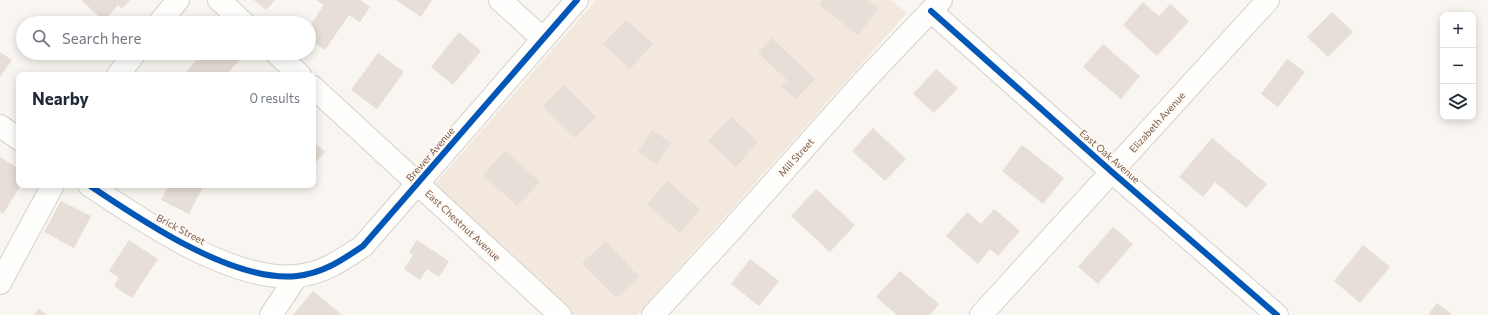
<!DOCTYPE html>
<html lang="en">
<head>
<meta charset="utf-8">
<style>
  :root { --surface:#fff; --page:#f6f6f7; --text:#1f2937; --muted:#747a83; --line:#e0e1e3 }
  body { margin:0; font-family:Commissioner,sans-serif; background:var(--page); color:var(--text) }
  .controls { position:absolute; right:12px; top:12px; display:grid; overflow:hidden; border-radius:8px; box-shadow:0 2px 10px #0003 }
  .controls button { width:36px; height:36px; display:grid; place-items:center; padding:0; border:0; border-bottom:1px solid var(--line); background:var(--surface); color:var(--text); font:20px sans-serif }
  .list { margin:0; padding:0; list-style:none }
  h2 { display:flex; justify-content:space-between; align-items:center; height:52px; margin:0; padding:0 16px; font-size:17px }
  h2 small { font-size:13px; font-weight:400; color:var(--muted) }
  .icon { flex:none; width:22px; height:22px; fill:none; stroke:currentColor; stroke-width:2; stroke-linecap:round; stroke-linejoin:round }
  .map { position:relative; flex:none; width:1488px; height:315px; overflow:hidden }
  .search { position:absolute; background:var(--surface); box-shadow:0 2px 10px #0003; left:16px; top:16px; width:300px; height:44px; display:flex; align-items:center; gap:10px; box-sizing:border-box; padding:0 14px; border-radius:22px; color:var(--muted); font-size:15px }
  .panel { position:absolute; background:var(--surface); box-shadow:0 2px 10px #0003; left:16px; top:72px; width:300px; height:116px; border-radius:8px }
  .map>svg:first-child { display:block }
  .residential { fill:#f2e8de }
  .building { fill:#e6ded7 }
  .lines { fill:none; stroke-linecap:round; stroke-linejoin:round }
  .minor-casing { stroke:#d7d1cb; stroke-width:24 }
  .minor { stroke:#fefefd; stroke-width:22 }
  .cycleway-casing { stroke:#fffaf3; stroke-width:8 }
  .cycleway { stroke:#0057b8; stroke-width:6 }
  .labels { text-anchor:middle; dominant-baseline:central; stroke-width:3.5; stroke-linejoin:round; paint-order:stroke }
  .street-label { font-size:10px; fill:#7a5c4d; stroke:#fffaf3 }
</style>
</head>
<body>
<div class="map">
<svg width="1488" height="315" viewBox="0 0 1488 315">
  <rect width="100%" height="100%" fill="#f9f5f0"/>
  <polygon class="residential" points="596,0 891,0 907,13 637,315 571,315 435,184"/>
  <g class="building">
    <polygon points="81,0 130,0 122,9 118,5 104,21"/>
    <polygon points="254,0 275,0 266,10"/>
    <polygon points="316,0 360,0 370,7 360,22 349,15 325,50 309,39 309,27 324,5"/>
    <polygon points="396,0 432,0 421,17"/>
    <polygon points="823,0 868,0 879,8 858,35 819,5"/>
    <polygon points="1143,2 1159,16 1170,4 1189,21 1157,56 1123,25"/>
    <polygon points="1332,12 1353,32 1328,57 1307,37"/>
    <polygon points="626,20 653,44 630,69 603,44"/>
    <polygon points="459,32 481,51 453,85 431,67"/>
    <polygon points="772,38 815,79 796,99 781,86 787,80 758,53"/>
    <polygon points="1103,44 1140,76 1121,99 1083,67"/>
    <polygon points="0,52 12,60 0,77"/>
    <polygon points="203,53 229,53 239,61 226,75 183,75"/>
    <polygon points="378,53 404,72 377,109 351,90"/>
    <polygon points="1287,59 1305,72 1278,107 1261,94"/>
    <polygon points="936,69 958,88 934,113 913,94"/>
    <polygon points="564,85 596,117 575,138 543,106"/>
    <polygon points="731,117 758,142 736,167 708,141"/>
    <polygon points="873,128 906,159 885,181 852,151"/>
    <polygon points="652,130 671,143 656,164 638,151"/>
    <polygon points="1212,138 1267,184 1246,208 1215,182 1203,197 1179,177"/>
    <polygon points="313,141 325,152 313,166"/>
    <polygon points="1022,145 1064,178 1043,204 1002,171"/>
    <polygon points="505,151 540,182 517,206 483,175"/>
    <polygon points="0,157 19,169 19,185 21,185 3,214 0,212"/>
    <polygon points="667,181 700,209 680,233 647,204"/>
    <polygon points="169,185 204,185 189,214 161,200"/>
    <polygon points="816,189 855,225 830,252 791,216"/>
    <polygon points="61,201 91,216 74,248 44,232"/>
    <polygon points="994,209 1020,231 998,256 990,249 978,264 946,236 967,212 981,224"/>
    <polygon points="1113,227 1133,244 1098,284 1078,267"/>
    <polygon points="129,240 158,259 132,298 114,286 119,278 109,271"/>
    <polygon points="417,240 449,261 439,277 427,269 420,280 404,269 413,255 409,252"/>
    <polygon points="606,241 639,277 616,298 582,263"/>
    <polygon points="1363,245 1390,267 1360,303 1334,281"/>
    <polygon points="750,259 779,281 759,306 731,284"/>
    <polygon points="900,271 939,304 930,315 897,315 876,297"/>
    <polygon points="313,291 342,315 293,315"/>
    <polygon points="1437,303 1453,315 1428,315"/>
    <polygon points="39,309 47,315 34,315"/>
  </g>
  <g class="lines">
    <g class="minor-casing">
      <g id="minor">
        <polyline points="219,0 244,23"/>
        <polyline points="500,0 543,39"/>
        <polyline points="931,11 1112,172 1277,315"/>
        <polyline points="159,23 178,0"/>
        <polyline points="276,53 300,75"/>
        <polyline points="118,75 135,53"/>
        <polyline points="313,87 560,315"/>
        <polyline points="0,126 19,139"/>
        <path d="M 89,185 C 141,220 233,283 297,276 C 324,273 342,260 363,246 L 577,0"/>
        <polyline points="0,283 53,185"/>
        <polyline points="271,315 297,276"/>
        <polyline points="653,315 725,237 864,81 941,0"/>
        <polyline points="981,315 1268,0"/>
      </g>
    </g>
    <use href="#minor" class="minor"/>
    <g class="cycleway-casing">
      <g id="cycleway">
        <polyline points="931,11 1112,172 1277,315"/>
        <path d="M 89,185 C 141,220 233,283 297,276 C 324,273 342,260 363,246 L 577,0"/>
      </g>
    </g>
    <use href="#cycleway" class="cycleway"/>
  </g>
  <g class="labels">
    <g class="street-label">
      <text transform="translate(1157 122) rotate(-48)">Elizabeth Avenue</text>
      <text transform="translate(430 154) rotate(-49)">Brewer Avenue</text>
      <text transform="translate(1110 156) rotate(41)">East Oak Avenue</text>
      <text transform="translate(796 157) rotate(-48)">Mill Street</text>
      <text transform="translate(463 225) rotate(43)">East Chestnut Avenue</text>
      <text transform="translate(181 229) rotate(28)">Brick Street</text>
    </g>
  </g>
</svg>
<div class="controls">
<button>+</button>
<button>−</button>
<button><svg class="icon" aria-label="layers" viewBox="0 0 24 24"><path d="M12 4l9 5-9 5-9-5zM3 14l9 5 9-5"/></svg></button>
</div>
<div class="search"><svg class="icon" aria-label="search" viewBox="0 0 24 24"><circle cx="10" cy="10" r="6"/><path d="M15 15l6 6"/></svg>Search here</div>
<section class="panel">
<h2>Nearby<small>0 results</small></h2>
<ul class="list">
</ul>
</section>
</div>
</body>
</html>
